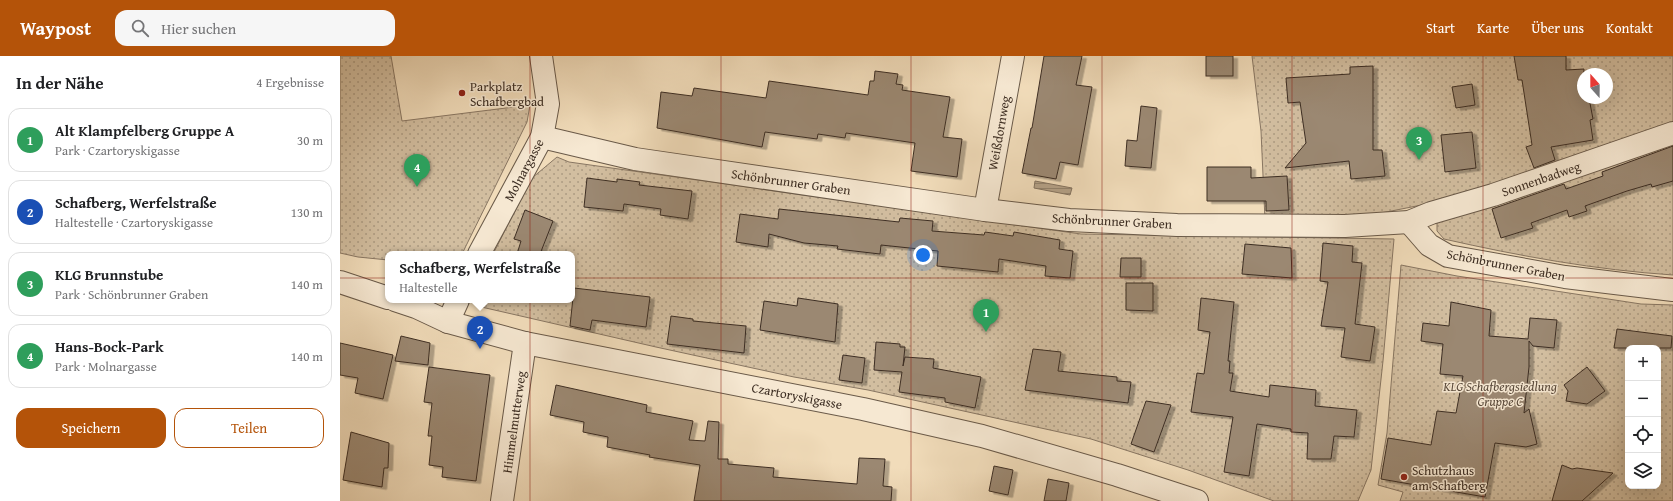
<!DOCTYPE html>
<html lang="de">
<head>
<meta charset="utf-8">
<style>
  :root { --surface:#fff; --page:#f6f6f6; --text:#202124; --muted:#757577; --line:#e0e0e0; --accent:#b45309 }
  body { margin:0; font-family:"Gentium Book Plus",serif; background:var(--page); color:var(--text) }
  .controls { position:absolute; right:12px; bottom:12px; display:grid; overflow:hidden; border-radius:8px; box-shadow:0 4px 16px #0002 }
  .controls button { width:36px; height:36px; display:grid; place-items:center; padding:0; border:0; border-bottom:1px solid var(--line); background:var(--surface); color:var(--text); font:20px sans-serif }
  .compass { position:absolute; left:1237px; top:12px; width:36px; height:36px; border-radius:50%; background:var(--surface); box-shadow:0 4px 16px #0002; rotate:339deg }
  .you { position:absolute; left:583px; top:199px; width:14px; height:14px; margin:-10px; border:3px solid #fff; border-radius:50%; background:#1a73e8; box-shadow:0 0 0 6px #1a73e833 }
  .badge { display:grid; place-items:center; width:26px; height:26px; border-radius:50%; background:var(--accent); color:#fff; font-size:13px; font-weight:700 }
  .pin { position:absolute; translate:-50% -33px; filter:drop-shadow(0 1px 2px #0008) }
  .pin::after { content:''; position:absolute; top:21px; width:14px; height:12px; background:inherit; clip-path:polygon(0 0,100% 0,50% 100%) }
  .popup { position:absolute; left:45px; top:195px; width:190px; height:52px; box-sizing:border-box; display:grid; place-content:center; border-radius:8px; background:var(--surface); filter:drop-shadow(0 1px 3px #0005); font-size:13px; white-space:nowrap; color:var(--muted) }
  .popup b { font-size:15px; color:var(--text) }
  .popup::after { content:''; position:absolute; left:50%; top:100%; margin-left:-8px; border:8px solid transparent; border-top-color:var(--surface) }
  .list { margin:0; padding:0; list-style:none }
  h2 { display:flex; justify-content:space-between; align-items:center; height:52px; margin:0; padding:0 16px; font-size:17px }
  h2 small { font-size:13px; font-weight:400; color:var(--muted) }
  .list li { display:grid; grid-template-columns:26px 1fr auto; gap:12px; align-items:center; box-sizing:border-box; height:64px; margin:0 8px 8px; padding:0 8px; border:1px solid var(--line); border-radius:12px }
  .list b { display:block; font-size:15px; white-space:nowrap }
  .list p { margin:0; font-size:13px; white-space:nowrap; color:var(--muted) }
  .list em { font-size:13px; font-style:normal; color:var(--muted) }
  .actions { display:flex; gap:8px; padding:12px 16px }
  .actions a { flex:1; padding:9px 0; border:1px solid var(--accent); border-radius:12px; text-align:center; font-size:14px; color:var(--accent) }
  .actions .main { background:var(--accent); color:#fff }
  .icon { flex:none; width:22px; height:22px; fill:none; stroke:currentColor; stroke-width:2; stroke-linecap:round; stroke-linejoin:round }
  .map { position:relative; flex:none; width:1333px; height:445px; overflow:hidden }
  header { display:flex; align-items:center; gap:24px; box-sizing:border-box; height:56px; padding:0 20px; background:var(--accent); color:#fff }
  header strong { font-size:19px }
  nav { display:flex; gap:22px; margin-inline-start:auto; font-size:14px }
  .search { width:280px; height:36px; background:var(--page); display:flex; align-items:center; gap:10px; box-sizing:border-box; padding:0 14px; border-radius:12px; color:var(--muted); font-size:15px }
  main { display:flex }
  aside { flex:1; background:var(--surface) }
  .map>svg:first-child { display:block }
  .park { fill:url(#park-dots); stroke:#887662; fill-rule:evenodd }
  .water { fill:url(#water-rules); stroke:#84735f }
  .building { fill:#9b8872; stroke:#3d2e23; filter:url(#shadow) }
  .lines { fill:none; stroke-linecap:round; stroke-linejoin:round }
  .minor-casing { stroke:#6a5a49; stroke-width:24 }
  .minor { stroke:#f6e8d2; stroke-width:22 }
  .grid { fill:none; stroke:#8f2418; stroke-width:1; stroke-opacity:0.55 }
  .poi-dot { fill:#8f2418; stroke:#f6e8d2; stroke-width:1.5 }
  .labels { text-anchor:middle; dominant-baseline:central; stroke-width:3; stroke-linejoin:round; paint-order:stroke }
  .poi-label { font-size:13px; fill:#3d2e23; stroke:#f6e8d2; text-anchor:start }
  .street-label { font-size:13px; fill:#3d2e23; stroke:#f6e8d2 }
  .park-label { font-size:13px; font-style:italic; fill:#5b4b3c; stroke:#f6e8d2 }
</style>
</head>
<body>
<header>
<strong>Waypost</strong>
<div class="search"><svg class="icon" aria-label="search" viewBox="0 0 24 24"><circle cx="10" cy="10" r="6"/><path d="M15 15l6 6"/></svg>Hier suchen</div>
<nav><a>Start</a><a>Karte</a><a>Über uns</a><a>Kontakt</a></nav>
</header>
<main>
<aside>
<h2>In der Nähe<small>4 Ergebnisse</small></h2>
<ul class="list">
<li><span class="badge" style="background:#2e9e5b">1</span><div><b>Alt Klampfelberg Gruppe A</b><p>Park · Czartoryskigasse</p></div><em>30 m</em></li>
<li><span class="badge" style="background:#1a4fb4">2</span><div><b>Schafberg, Werfelstraße</b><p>Haltestelle · Czartoryskigasse</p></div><em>130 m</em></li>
<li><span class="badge" style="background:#2e9e5b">3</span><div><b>KLG Brunnstube</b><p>Park · Schönbrunner Graben</p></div><em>140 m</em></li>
<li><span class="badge" style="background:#2e9e5b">4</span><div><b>Hans-Bock-Park</b><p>Park · Molnargasse</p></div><em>140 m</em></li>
</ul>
<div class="actions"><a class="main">Speichern</a><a>Teilen</a></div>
</aside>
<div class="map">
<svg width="1333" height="445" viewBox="0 0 1333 445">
  <defs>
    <pattern id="park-dots" width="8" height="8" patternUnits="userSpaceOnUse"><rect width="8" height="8" fill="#d2bea0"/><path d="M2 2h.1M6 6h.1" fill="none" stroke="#ac9b82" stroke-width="1.8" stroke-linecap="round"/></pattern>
    <pattern id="water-rules" width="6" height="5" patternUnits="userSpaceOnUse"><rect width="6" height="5" fill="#b4a187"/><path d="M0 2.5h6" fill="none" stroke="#94846e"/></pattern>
    <filter id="shadow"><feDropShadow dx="4.5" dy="2.5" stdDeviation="0" flood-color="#0004"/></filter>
  </defs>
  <rect width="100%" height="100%" fill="#f1dcba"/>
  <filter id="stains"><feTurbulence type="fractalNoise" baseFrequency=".005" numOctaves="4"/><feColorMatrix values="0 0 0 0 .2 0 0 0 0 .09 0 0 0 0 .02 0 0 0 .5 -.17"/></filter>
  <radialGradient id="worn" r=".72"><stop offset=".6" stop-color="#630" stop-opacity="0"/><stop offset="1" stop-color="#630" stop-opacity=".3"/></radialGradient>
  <g class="park">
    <polygon points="0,0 51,0 62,65 190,49 187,66 122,198 48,198 48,204 18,201 0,197"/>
    <path d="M 912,0 L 1333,0 L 1333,70 L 1152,135 L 1001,165 L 925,164 L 921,75 ZM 1243,18 L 1267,18 L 1267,42 L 1243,42 Z"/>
    <path d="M 1333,85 L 1333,219 C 1256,214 1179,200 1104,183 L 1097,175 L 1097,164 Z"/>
    <polygon points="217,101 229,106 741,178 1054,183 1043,305 1031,414 1018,445 934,445 848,414 751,383 528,334 454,321 316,291 137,250 139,244 232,244 232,198 153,198 192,122"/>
    <path d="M 1061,209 L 1117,220 L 1301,248 L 1333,249 L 1333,445 L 1060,445 L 1063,436 L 1038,429 L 1047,377 ZM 1288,292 L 1318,292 L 1318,430 L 1288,430 Z"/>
  </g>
  <polygon class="water" points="695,125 732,132 730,139 694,132"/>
  <g class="building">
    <polygon points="704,0 742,0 736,29 752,31 738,109 720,106 716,123 682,117 691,72 692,72"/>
    <rect x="866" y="0" width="27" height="20"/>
    <polygon points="1174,0 1226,0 1226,14 1244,13 1243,42 1249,42 1253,63 1250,64 1253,84 1211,91 1215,104 1194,112 1186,91 1192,89 1182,24 1178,24"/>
    <polygon points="1033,10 1033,94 1042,94 1045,120 1011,123 1009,105 945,112 966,87 960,46 948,47 946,22 1010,18 1010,11"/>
    <polygon points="535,15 558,18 556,28 563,29 562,34 610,41 603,81 622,83 617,121 571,115 575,87 506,77 505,82 478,78 477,83 425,76 422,91 317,72 321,36 352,40 354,32 426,42 429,25 528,39 530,25 534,25"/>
    <polygon points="1132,28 1135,49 1116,52 1112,31"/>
    <polygon points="801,50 817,52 811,112 785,110 787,84 797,85"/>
    <polygon points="1132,76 1136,112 1105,116 1101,79"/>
    <polygon points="1333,90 1333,125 1312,131 1311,128 1287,135 1245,150 1247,155 1229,161 1227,154 1191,167 1193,172 1161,182 1152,153 1224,128 1226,133 1263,120 1262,116"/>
    <polygon points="867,111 911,111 911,122 947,120 949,154 926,155 926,145 867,145"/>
    <polygon points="247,122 277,126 277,123 300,126 299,129 352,135 348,163 320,159 321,153 284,148 283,155 244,151"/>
    <polygon points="439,153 559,166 560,162 593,165 592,175 644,179 645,176 673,180 674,176 720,184 719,193 733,195 730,222 705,220 706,210 659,203 658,216 597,210 598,195 541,189 540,198 497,193 498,190 464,187 429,178 428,191 396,186 400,158 438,163"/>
    <polygon points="185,154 213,165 200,198 177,198 181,185 174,183"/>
    <polygon points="983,187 1013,190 1012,206 1022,207 1015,268 1035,271 1030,305 1001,301 1005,272 981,270 988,226 980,225"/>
    <polygon points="905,188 951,192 952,222 902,218"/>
    <polygon points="781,202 801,202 801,221 780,221"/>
    <polygon points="786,227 813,227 813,255 786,254"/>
    <polygon points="234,232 310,241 306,271 252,264 250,274 230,270"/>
    <polygon points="458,242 498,248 495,286 420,274 424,245 457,250"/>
    <polygon points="861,242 894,246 888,305 890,305 889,317 893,317 890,335 929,341 930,329 976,334 975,350 1017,354 1014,381 994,380 991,403 967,403 968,377 951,376 951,373 917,368 909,420 884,416 893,361 851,356 857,317 864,318 870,276 858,274"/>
    <polygon points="1111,246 1151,254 1149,280 1188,283 1190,262 1217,264 1214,292 1193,290 1189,285 1189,311 1184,357 1189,353 1197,388 1186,391 1155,387 1145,441 1041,423 1048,382 1091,389 1097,355 1116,357 1123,320 1100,318 1103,288 1081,285 1083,267 1109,270"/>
    <polygon points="331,260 353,263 353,265 406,270 404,297 327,288"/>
    <polygon points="1277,273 1332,280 1331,292 1274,292"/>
    <polygon points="61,280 90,287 88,309 55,305"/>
    <polygon points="536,286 560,288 560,291 565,291 563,310 565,301 594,303 593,312 641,321 635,352 605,346 605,342 559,336 562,316 534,314"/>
    <polygon points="0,287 53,299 43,343 15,337 18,322 0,319"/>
    <polygon points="693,293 721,296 718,315 777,321 777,325 791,326 788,347 685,334"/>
    <polygon points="503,299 525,302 522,327 499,324"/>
    <polygon points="89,311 150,319 136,425 102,421 103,411 89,409 92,380 88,380 92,347 84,346"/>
    <polygon points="1247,311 1265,335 1247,348 1226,345 1228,335 1224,329"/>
    <polygon points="216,329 307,349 306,356 353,365 349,384 365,385 368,365 379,366 378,403 388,403 388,408 434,412 433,421 517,428 519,402 545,403 543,430 552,431 551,445 354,445 360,409 309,401 310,399 267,391 268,381 243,376 244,366 210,359"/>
    <polygon points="806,345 831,349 814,396 791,388"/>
    <polygon points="11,376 49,387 48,412 44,412 42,431 3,424"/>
    <polygon points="1222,409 1232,413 1237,412 1273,417 1242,445 1212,445"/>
    <polygon points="654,410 673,414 668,439 649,435"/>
    <polygon points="708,423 729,427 726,445 704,445"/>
  </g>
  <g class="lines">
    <g class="minor-casing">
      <g id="minor">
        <polyline points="202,81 295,103 645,154 729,164 837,169 1005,170 1069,166 1091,157 1153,139 1333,77"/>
        <polyline points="645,154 673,0"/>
        <polyline points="1069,166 1089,189 1108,200 1225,221 1333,234"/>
        <polyline points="139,198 202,81 208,48 201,0"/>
        <polyline points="0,226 48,242"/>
        <polyline points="55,244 76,251 108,266 185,287 523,353 642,380 777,419 857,445"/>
        <polyline points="108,266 118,244"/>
        <polyline points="162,445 185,287"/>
      </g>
    </g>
    <use href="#minor" class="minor"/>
  </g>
  <path class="grid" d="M 190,0 L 190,445M 381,0 L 381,445M 571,0 L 571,445M 762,0 L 762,445M 952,0 L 952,445M 1143,0 L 1143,445M 0,222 L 1333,222"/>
  <g class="poi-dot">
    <circle cx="122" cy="37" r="4"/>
    <circle cx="1064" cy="421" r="4"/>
  </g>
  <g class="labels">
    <g class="poi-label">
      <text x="130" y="30">Parkplatz<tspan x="130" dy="15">Schafbergbad</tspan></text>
      <text x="1072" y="414">Schutzhaus<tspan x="1072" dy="15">am Schafberg</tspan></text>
    </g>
    <g class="street-label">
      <text transform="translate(659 77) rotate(-80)">Weißdornweg</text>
      <text transform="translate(184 114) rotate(-62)">Molnargasse</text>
      <text transform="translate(1201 123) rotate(-19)">Sonnenbadweg</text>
      <text transform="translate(451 126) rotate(8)">Schönbrunner Graben</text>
      <text transform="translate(772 165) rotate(3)">Schönbrunner Graben</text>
      <text transform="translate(1166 209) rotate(11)">Schönbrunner Graben</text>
      <text transform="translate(457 340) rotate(11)">Czartoryskigasse</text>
      <text transform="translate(174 366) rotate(-82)">Himmelmutterweg</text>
    </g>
    <g class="park-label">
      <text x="1160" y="330">KLG Schafbergsiedlung<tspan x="1160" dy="15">Gruppe C</tspan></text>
    </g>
  </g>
  <rect width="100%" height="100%" filter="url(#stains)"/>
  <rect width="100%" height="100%" fill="url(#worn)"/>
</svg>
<div class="controls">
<button>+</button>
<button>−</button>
<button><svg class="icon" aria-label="locate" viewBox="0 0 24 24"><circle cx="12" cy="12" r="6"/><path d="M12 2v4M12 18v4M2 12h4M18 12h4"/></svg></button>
<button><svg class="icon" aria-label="layers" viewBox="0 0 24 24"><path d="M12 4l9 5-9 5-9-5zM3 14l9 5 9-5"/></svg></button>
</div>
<svg class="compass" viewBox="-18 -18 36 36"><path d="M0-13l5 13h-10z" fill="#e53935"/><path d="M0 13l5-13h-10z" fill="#757577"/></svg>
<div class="you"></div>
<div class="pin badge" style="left:646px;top:276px;background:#2e9e5b">1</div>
<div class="pin badge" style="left:140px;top:293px;background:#1a4fb4">2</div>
<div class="popup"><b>Schafberg, Werfelstraße</b>Haltestelle</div>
<div class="pin badge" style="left:1079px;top:104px;background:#2e9e5b">3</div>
<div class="pin badge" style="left:77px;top:131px;background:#2e9e5b">4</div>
</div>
</main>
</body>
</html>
